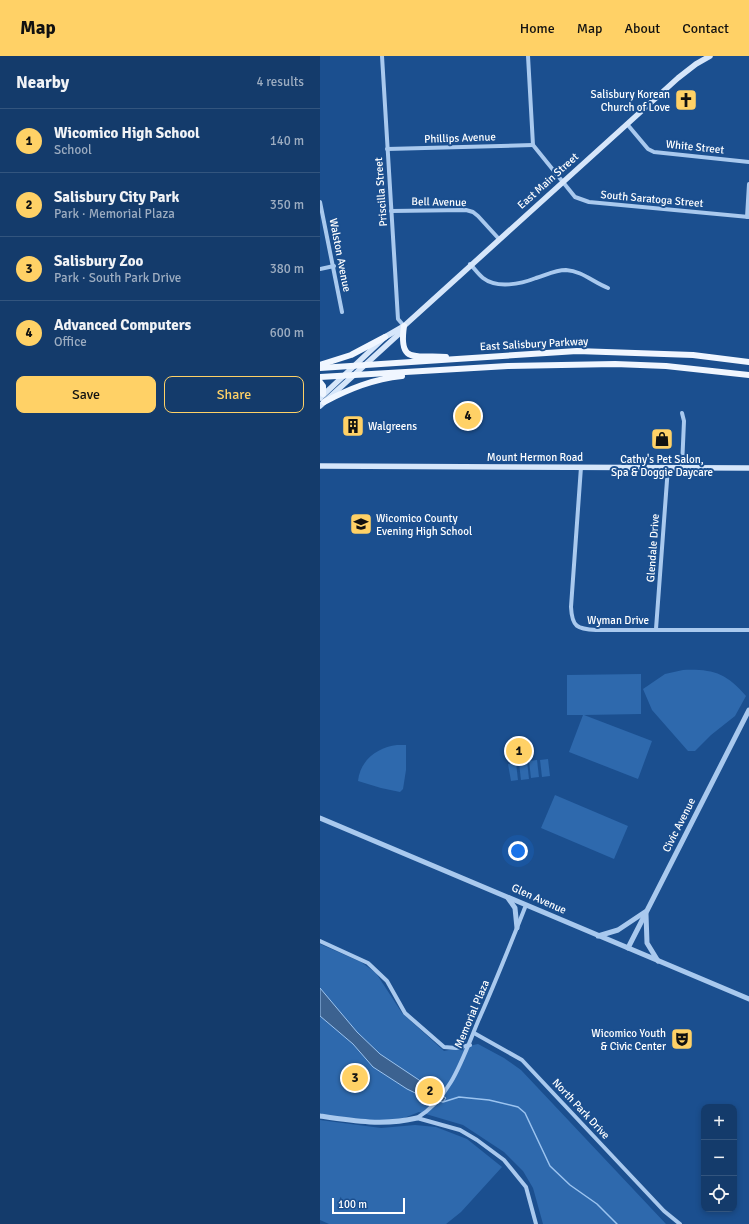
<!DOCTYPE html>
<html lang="en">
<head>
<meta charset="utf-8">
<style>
  :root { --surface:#143b6b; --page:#1d4271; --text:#f1f3f6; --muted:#9dadc1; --line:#33557e; --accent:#ffd166 }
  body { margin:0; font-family:Signika,sans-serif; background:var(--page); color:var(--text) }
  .controls { position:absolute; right:12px; bottom:12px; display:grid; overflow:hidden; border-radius:8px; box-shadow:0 2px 6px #0003 }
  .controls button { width:36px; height:36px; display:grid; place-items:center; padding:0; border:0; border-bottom:1px solid var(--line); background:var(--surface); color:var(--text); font:20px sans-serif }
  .scale { position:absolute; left:12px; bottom:10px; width:73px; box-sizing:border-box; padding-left:4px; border:2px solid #fff; border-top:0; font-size:11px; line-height:14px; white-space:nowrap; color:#fff; -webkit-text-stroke:3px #1b4f8f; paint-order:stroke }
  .you { position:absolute; left:198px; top:795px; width:14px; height:14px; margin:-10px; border:3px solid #fff; border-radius:50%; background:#1a73e8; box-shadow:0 0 0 6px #1a73e833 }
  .badge { display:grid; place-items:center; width:26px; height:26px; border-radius:50%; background:var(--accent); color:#111; font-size:13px; font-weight:700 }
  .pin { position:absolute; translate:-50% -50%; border:2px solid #fff; box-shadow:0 1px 4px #0006 }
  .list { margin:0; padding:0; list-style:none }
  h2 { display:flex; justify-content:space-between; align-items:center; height:52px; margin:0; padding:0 16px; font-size:17px }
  h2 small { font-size:13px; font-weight:400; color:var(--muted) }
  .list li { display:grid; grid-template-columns:26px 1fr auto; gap:12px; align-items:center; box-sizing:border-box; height:64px; padding:0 16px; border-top:1px solid var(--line) }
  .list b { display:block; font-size:15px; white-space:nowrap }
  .list p { margin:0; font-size:13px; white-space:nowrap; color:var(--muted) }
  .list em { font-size:13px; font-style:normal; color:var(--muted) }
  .actions { display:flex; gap:8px; padding:12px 16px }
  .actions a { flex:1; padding:9px 0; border:1px solid var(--accent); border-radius:8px; text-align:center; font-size:14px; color:var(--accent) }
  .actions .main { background:var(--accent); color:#111 }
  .icon { flex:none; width:22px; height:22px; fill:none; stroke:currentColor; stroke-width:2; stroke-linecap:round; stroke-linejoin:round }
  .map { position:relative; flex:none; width:429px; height:1168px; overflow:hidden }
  header { display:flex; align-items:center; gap:24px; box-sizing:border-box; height:56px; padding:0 20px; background:var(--accent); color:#111 }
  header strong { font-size:19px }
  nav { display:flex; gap:22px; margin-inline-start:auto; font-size:14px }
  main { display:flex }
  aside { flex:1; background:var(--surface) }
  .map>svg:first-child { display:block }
  .green { fill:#2e69ad }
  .water { fill:#3c6290; stroke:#9cc4f0 }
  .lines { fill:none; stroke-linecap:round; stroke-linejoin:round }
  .stream { stroke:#9cc4f0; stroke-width:1.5 }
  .minor { stroke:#a9c9ee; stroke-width:4 }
  .tertiary { stroke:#a9c9ee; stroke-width:5 }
  .secondary { stroke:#d6e6fa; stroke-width:5.5 }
  .primary { stroke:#f0f6ff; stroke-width:6 }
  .labels { text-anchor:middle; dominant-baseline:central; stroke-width:4; stroke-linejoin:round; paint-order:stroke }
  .poi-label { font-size:11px; fill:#fff; stroke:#1b4f8f; text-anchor:end }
  .street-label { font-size:11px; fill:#fff; stroke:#1b4f8f }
</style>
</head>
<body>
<header>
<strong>Map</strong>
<nav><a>Home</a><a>Map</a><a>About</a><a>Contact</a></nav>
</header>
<main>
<aside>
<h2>Nearby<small>4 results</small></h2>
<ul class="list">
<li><span class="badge">1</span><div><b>Wicomico High School</b><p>School</p></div><em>140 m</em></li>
<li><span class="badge">2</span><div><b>Salisbury City Park</b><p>Park · Memorial Plaza</p></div><em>350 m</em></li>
<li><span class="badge">3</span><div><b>Salisbury Zoo</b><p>Park · South Park Drive</p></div><em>380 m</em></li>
<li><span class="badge">4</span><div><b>Advanced Computers</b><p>Office</p></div><em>600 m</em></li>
</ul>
<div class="actions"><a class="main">Save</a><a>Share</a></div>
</aside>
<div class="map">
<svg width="429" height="1168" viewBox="0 0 429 1168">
  <rect width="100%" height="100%" fill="#1b4f8f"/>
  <g class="green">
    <path d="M 363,614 C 393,613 406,617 426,640 L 415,660 L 391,679 L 375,695 L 368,695 L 332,654 L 323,633 L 345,618 Z"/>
    <polygon points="321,618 321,658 264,659 332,685 318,723 249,696 263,659 247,659 247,619"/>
    <path d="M 77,689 L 86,689 L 86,714 L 83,733 L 80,736 L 61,732 L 38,725 C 40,704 58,691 77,689 Z"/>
    <polygon points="228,703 230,720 222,721 220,704"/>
    <polygon points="217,704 219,721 211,722 209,705"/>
    <polygon points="207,705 209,723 201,724 199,707"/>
    <polygon points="196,707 198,724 191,725 188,708"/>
    <polygon points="235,739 308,770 294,803 221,772"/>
    <polygon points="0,888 41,906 56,917 82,957 124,995 158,988 184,1002 201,1014 346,1168 223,1168 213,1132 203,1115 184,1096 143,1069 99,1056 84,1062 68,1065 48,1064 0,1059"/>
    <polygon points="0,1064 61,1072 95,1069 116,1071 147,1083 182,1111 141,1156 126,1168 9,1168 0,1164"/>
  </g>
  <polygon class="water" points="0,932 37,976 60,998 126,1042 123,1046 110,1044 87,1033 53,1011 33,988 0,960"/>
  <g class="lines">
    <polyline class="stream" points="123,1046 139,1041 169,1044 198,1051 205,1057 230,1110 250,1129 277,1148 297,1168"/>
    <g class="minor">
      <polyline points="62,0 78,263 84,270"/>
      <polyline points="208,0 213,89 255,141 269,146 429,161"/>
      <polyline points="307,68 328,93 334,96 429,106"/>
      <polyline points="67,93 213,89"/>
      <polyline points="0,146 22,256"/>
      <polyline points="71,155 146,154 153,156 158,160 179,183"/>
      <polyline points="427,161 429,128"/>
      <path d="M 150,208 C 154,212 158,218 163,222 C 177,233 201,228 216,222 C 226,219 235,214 246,214 C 262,215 273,226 288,232"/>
      <polyline points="0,213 14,210"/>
      <path d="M 261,411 L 251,551 C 252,571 257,573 276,574 L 429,574"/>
      <polyline points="362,411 364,365 362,357"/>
      <polyline points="336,573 348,411"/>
      <polyline points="0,885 48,907 67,925 85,957 124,991 136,992 150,989"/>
      <polyline points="154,977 202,1004 344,1155 360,1168"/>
      <path d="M 97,1062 C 132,1041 144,998 159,963 C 176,925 191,887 206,849"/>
      <polyline points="97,1062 140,1074 157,1084 184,1104 206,1131 216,1168"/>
    </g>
    <g class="tertiary">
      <polyline points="0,762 429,943"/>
      <polyline points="188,842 195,852 197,872"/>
      <polyline points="326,858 327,887 338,905"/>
      <polyline points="278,880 298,874 325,856"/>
      <polyline points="308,892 429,654"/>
      <path d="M 0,1060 C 33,1065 64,1070 97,1062"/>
    </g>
    <g class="secondary">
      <polyline points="0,342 65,281 84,270 358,22 376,8 390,0"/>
      <polyline points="0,350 80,277 83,272"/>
      <polyline points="0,410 429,412"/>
    </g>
    <g class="primary">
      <path d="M 84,270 C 78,310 97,298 126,301"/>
      <polyline points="0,309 31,299 65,281"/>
      <polyline points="0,312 257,295 373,299 429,306"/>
      <polyline points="0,321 188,310 295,308 346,310 429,319"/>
      <polyline points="0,326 3,330 3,338"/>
      <path d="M 4,346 C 29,333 53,323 82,320"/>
    </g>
  </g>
  <defs>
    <g id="church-square" transform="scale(1.15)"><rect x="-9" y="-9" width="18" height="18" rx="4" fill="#ffd166" stroke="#1b4f8f"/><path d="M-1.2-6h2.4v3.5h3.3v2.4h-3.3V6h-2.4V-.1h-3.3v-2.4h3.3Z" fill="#111"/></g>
    <g id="building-square" transform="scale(1.15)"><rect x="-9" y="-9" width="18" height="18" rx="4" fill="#ffd166" stroke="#1b4f8f"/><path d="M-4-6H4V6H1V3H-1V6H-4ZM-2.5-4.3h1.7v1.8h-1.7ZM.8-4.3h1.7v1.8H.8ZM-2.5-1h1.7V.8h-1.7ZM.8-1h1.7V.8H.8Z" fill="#111"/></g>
    <g id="shop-square" transform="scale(1.15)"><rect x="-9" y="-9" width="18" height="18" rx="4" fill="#ffd166" stroke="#1b4f8f"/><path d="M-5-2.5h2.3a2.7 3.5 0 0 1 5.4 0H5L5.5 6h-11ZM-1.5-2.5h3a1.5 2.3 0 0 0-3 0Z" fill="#111"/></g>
    <g id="school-square" transform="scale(1.15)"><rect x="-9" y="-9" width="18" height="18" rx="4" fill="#ffd166" stroke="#1b4f8f"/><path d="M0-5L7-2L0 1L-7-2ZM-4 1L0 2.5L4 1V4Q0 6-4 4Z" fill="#111"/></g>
    <g id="theatre-square" transform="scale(1.15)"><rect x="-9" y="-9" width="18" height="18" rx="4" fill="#ffd166" stroke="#1b4f8f"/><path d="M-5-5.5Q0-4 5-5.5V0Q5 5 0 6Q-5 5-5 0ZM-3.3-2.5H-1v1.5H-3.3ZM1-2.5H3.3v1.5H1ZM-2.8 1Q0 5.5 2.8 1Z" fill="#111"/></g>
  </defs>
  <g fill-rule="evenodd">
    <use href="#church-square" x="366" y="44"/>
    <use href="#building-square" x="33" y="370"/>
    <use href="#shop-square" x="342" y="383"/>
    <use href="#school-square" x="41" y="468"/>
    <use href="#theatre-square" x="362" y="983"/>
  </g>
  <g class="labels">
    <g class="poi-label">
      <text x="350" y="38">Salisbury Korean<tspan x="350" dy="13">Church of Love</tspan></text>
      <text x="48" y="370" text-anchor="start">Walgreens</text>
      <text x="342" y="403" text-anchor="middle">Cathy's Pet Salon,<tspan x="342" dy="13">Spa &amp; Doggie Daycare</tspan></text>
      <text x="56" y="462" text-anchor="start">Wicomico County<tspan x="56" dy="13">Evening High School</tspan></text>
      <text x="346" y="977">Wicomico Youth<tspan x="346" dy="13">&amp; Civic Center</tspan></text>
    </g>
    <g class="street-label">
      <text transform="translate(140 82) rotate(-2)">Phillips Avenue</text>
      <text transform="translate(375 91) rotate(6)">White Street</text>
      <text transform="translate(228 125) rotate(-42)">East Main Street</text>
      <text transform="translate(61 136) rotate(-94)">Priscilla Street</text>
      <text transform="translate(332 143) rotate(5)">South Saratoga Street</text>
      <text transform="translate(119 146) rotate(1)">Bell Avenue</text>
      <text transform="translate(20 199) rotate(79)">Walston Avenue</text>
      <text transform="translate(214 288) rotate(-3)">East Salisbury Parkway</text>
      <text x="215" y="401">Mount Hermon Road</text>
      <text transform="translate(333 492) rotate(-86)">Glendale Drive</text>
      <text x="298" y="564">Wyman Drive</text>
      <text transform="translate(359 769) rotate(-63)">Civic Avenue</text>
      <text transform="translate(219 843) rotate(24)">Glen Avenue</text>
      <text transform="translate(152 958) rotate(-67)">Memorial Plaza</text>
      <text transform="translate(261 1053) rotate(47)">North Park Drive</text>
    </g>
  </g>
</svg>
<div class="controls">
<button>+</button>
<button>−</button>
<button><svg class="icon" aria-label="locate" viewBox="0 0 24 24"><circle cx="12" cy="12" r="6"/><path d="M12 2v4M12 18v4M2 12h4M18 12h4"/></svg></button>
</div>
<div class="scale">100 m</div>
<div class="you"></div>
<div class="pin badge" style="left:199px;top:695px">1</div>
<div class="pin badge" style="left:110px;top:1035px">2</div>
<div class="pin badge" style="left:35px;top:1022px">3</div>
<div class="pin badge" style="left:148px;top:360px">4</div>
</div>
</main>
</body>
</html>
